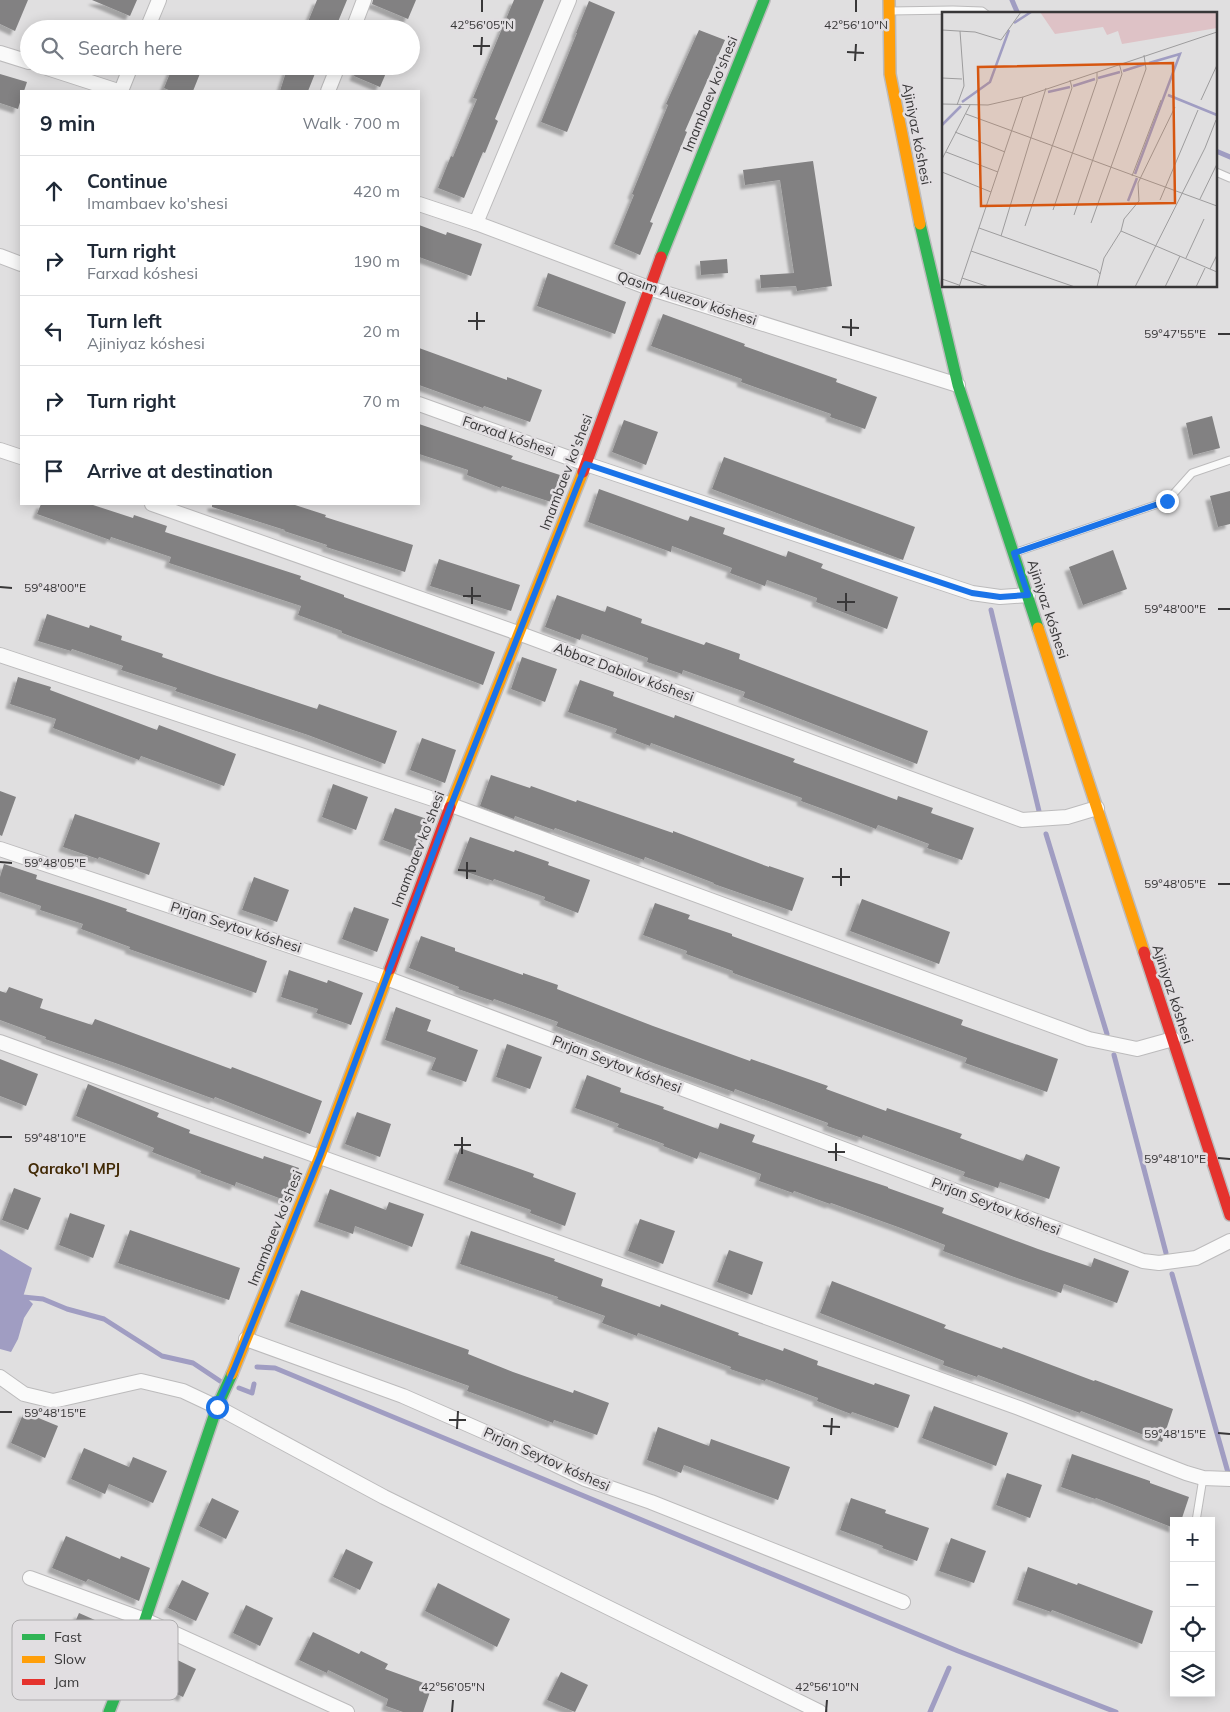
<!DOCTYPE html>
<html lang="en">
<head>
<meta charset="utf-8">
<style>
  :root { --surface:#fff; --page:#f2f2f3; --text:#1f2937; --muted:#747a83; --line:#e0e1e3 }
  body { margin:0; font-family:Mulish,sans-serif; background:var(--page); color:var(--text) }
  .controls { position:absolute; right:15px; bottom:15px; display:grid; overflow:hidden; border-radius:0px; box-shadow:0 2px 12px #0003 }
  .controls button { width:45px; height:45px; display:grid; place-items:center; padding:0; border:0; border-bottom:1px solid var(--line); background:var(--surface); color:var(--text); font:25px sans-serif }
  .stop { position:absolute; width:15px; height:15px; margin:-11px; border:4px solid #1a73e8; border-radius:50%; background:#fff }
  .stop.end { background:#1a73e8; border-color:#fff; box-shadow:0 1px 5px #0008 }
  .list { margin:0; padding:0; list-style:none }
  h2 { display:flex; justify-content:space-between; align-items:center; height:65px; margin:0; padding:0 20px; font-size:21px }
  h2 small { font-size:16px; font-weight:400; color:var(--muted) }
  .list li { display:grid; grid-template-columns:32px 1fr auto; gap:15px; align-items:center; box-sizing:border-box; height:70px; padding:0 20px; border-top:1px solid var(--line) }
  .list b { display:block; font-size:19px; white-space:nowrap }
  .list p { margin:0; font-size:16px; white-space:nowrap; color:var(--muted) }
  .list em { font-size:16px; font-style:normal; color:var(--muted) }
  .icon { flex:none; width:28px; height:28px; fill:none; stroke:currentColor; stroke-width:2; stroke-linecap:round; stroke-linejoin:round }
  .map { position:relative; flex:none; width:1230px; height:1712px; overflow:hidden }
  .search { position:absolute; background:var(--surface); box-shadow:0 2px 12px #0003; left:20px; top:20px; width:400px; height:55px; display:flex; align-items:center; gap:12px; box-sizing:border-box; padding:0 18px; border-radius:28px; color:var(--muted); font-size:19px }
  .panel { position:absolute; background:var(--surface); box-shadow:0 2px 12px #0003; left:20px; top:90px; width:400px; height:415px; border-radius:0px }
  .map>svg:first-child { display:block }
  .water { fill:#a09dc2 }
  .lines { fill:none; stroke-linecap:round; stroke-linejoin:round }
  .stream { stroke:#a09dc2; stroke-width:5 }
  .building { fill:#828182; filter:url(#shadow) }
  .lane-casing { stroke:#bcbbbc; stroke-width:9 }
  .street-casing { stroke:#bcbbbc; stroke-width:16 }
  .fast-casing { stroke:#bcbbbc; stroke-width:14 }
  .slow-casing { stroke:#bcbbbc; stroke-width:14 }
  .jam-casing { stroke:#bcbbbc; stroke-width:14 }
  .lane { stroke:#fafafa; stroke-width:7 }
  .street { stroke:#fafafa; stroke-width:14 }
  .fast { stroke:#30b455; stroke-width:11 }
  .slow { stroke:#ff9f0a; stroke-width:11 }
  .jam { stroke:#e5322d; stroke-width:11 }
  .route { stroke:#1a73e8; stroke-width:6 }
  .ticks { fill:none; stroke:#383738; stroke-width:2 }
  .labels { text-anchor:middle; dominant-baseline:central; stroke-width:5; stroke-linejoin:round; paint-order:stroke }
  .street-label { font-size:14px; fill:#383738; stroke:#e1dee1 }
  .neighbourhood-label { font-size:15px; font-weight:bold; fill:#422a06; stroke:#e1dee1 }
  .inset-river { fill:none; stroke:#a09dc2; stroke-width:2.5 }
  .inset-road { fill:none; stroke:#9d9c9d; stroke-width:1 }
  .view { fill:#d65610; fill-opacity:0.15; stroke:#d65610; stroke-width:2.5 }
  .inset-edge { fill:none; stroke:#383738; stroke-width:2.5 }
  .key { fill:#e1dee1; stroke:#aeacae; stroke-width:1 }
  .key-label { font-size:14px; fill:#383738 }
  .ticks-label { font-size:12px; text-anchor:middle; fill:#383738; stroke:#e1dee1; stroke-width:5; stroke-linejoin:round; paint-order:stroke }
</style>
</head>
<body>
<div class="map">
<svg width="1230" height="1712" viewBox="0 0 1230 1712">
  <defs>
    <filter id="shadow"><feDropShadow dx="-4.5" dy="4.5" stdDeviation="1" flood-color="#0004"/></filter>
  </defs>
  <rect width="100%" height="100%" fill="#e0dfe0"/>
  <polygon class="water" points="0,1249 32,1268 23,1297 27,1298 33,1304 24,1318 18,1339 11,1352 0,1349"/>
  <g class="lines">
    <g class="stream">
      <polyline points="1012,0 1018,14"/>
      <polyline points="1216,151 1230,157"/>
      <polyline points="991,610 1039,811"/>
      <polyline points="1046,834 1107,1034"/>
      <polyline points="1114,1055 1166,1253"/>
      <polyline points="1172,1274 1229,1476"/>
      <polyline points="23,1297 43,1299 67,1309 104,1319 162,1356 193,1363 220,1381"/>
      <polyline points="257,1367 275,1368 958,1651 1116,1712"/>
      <polyline points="239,1388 252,1393 254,1384"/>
      <polyline points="930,1712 949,1668"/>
    </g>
  </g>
  <g class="building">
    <polygon points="0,0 28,0 15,31 0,24"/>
    <polygon points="92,0 137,0 130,16"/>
    <polygon points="317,0 347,0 335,29 305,29"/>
    <polygon points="373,0 416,0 408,19 372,4"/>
    <polygon points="514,0 544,0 495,119 498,121 485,153 483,152 464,198 438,188 451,156 453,157 477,99 473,98"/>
    <polygon points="589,1 615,12 567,132 541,122 577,33 576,33"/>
    <polygon points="699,30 725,40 685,131 687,132 650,222 653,223 640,255 614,244 634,195 632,194 668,105 666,104"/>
    <polygon points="173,66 203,66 193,91 171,91 164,88"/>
    <polygon points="288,66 318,66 308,91 280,91"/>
    <polygon points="358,66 389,66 380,87 354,76"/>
    <polygon points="0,74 27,82 24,91 21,91 21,99 18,109 0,103"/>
    <polygon points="813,161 832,286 797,291 796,286 761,288 760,275 794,273 780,180 745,185 743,170"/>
    <polygon points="419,225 446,235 447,232 482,244 471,276 419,257"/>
    <polygon points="727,259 728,273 701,275 700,261"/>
    <polygon points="548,273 626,302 615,334 537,306"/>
    <polygon points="663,314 745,344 744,346 837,379 836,382 877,397 865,429 830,417 831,414 741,382 742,379 651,346"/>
    <polygon points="419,348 507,380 507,377 542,390 530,422 484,406 483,408 419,385"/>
    <polygon points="1212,416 1220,448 1193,455 1186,423"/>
    <polygon points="624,420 658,432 646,465 612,452"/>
    <polygon points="419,424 513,456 511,459 560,475 551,502 502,486 501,488 467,475 468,470 419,454"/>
    <polygon points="724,457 915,527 903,560 712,489"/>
    <polygon points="599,489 688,521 690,516 725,528 723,534 786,557 788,551 823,564 821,568 898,597 887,629 816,602 817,598 767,580 765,586 730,573 732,568 672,546 671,552 588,522"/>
    <polygon points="1230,491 1230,524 1218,527 1210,496"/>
    <polygon points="41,504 90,504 133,518 134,515 167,526 165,532 301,576 300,579 344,595 344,597 495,652 483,685 342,633 342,631 298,615 301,606 169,563 171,557 111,537 110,540 37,514"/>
    <polygon points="212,504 292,504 326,515 325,517 413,545 405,572 326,547 327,545 284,531 285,530 212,507"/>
    <polygon points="1113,550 1127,589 1083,605 1069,567"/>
    <polygon points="439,559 520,585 511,611 430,586"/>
    <polygon points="557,595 605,612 607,606 642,619 641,623 704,645 706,642 740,654 739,659 928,731 917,764 743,697 745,692 683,670 682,674 647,662 648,658 582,634 580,640 545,627"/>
    <polygon points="47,614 89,628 90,625 122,636 121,640 163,654 162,657 217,676 317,709 319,704 397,731 385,764 308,735 175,691 177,688 121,670 123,666 72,649 71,651 38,641"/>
    <polygon points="522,657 557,669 545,702 511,689"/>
    <polygon points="18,677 51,687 50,690 157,730 159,725 236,754 224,786 141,756 139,760 53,728 56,719 10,704"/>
    <polygon points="580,680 614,692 613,696 674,718 675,715 795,759 793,762 897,800 898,796 933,808 931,813 974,828 962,860 927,848 929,844 878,825 876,829 842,816 801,801 802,798 703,762 651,743 650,746 615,733 617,729 568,712"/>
    <polygon points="422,738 456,750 445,783 410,770"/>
    <polygon points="491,775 530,788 531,786 576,802 577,800 673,833 673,831 769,867 769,866 804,878 792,911 714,884 714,883 645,857 644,860 555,828 554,830 515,816 514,819 480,806"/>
    <polygon points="333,784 368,797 356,830 322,817"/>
    <polygon points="0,791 16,797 2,836 0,835"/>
    <polygon points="395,808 430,820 418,853 383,840"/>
    <polygon points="75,814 160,843 149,875 99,857 98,859 63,847"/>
    <polygon points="470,837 514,852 515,850 549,862 548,865 590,880 578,913 544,900 545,897 494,879 493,881 458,869"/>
    <polygon points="4,864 37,875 36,879 92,897 127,909 126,911 267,961 256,993 129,949 130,947 81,929 83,924 40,910 41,906 0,892 0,877"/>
    <polygon points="254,877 289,890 277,922 242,910"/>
    <polygon points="862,899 950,932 939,964 850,931"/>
    <polygon points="655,903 690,915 688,919 732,934 732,936 963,1020 961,1025 1058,1059 1047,1092 965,1063 967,1058 733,973 733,971 686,954 687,951 643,935"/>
    <polygon points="354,907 389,919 377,952 342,939"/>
    <polygon points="421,936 455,948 455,951 523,975 523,973 558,985 557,989 653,1026 750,1061 751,1059 828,1086 826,1089 886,1111 887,1108 962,1134 960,1138 1023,1161 1026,1154 1060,1167 1049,1199 1000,1182 998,1188 963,1176 965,1172 863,1135 862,1138 827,1126 828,1123 735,1089 734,1092 656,1064 556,1026 558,1022 494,999 493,1001 458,989 459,987 409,968"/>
    <polygon points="289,970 327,983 328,980 363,993 351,1025 316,1013 318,1009 281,997"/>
    <polygon points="9,987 43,999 40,1008 92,1025 95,1019 231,1069 232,1067 322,1101 310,1134 215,1097 214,1099 118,1064 45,1039 46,1037 0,1020 0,991 6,993"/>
    <polygon points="396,1007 431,1020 427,1031 478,1050 466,1082 431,1070 436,1058 385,1040"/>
    <polygon points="507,1044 542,1057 530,1089 496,1077"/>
    <polygon points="0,1059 38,1074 26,1106 0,1096"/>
    <polygon points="587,1075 621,1088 620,1092 664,1107 663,1109 718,1129 720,1123 755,1135 752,1142 888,1187 888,1188 944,1208 942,1213 1038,1249 1091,1267 1094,1258 1129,1271 1117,1303 1064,1284 1061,1293 1014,1277 943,1251 945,1245 898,1227 831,1203 830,1204 794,1191 793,1193 759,1181 761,1174 700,1152 697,1159 663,1146 664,1144 617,1127 619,1124 575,1108"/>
    <polygon points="88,1084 159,1113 157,1117 190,1130 189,1133 263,1159 264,1156 299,1168 287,1201 236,1182 235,1186 200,1173 201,1171 152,1152 154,1148 76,1116"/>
    <polygon points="357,1112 391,1124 380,1157 345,1144"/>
    <polygon points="460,1148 534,1174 533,1177 576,1193 565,1226 530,1213 531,1210 448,1180"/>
    <polygon points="14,1188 41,1198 28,1230 2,1220"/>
    <polygon points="330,1189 386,1210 389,1202 424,1214 412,1247 355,1226 353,1234 318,1222"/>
    <polygon points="70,1213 105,1225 93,1258 59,1245"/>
    <polygon points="640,1219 675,1231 663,1264 628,1251"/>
    <polygon points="130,1230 240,1268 229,1300 118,1263"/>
    <polygon points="471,1231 555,1259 554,1261 603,1279 601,1286 660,1307 661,1304 739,1333 738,1335 783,1351 784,1348 818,1361 817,1365 874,1385 875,1383 910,1395 898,1428 852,1412 851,1414 817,1401 818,1398 766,1379 765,1381 730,1369 731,1367 638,1333 637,1336 602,1323 605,1316 557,1299 558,1297 460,1264"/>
    <polygon points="729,1250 763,1262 752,1295 717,1282"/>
    <polygon points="832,1281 946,1325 944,1328 1002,1349 1003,1347 1094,1381 1095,1380 1173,1409 1162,1442 1081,1411 1080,1413 978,1375 977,1377 943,1365 944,1361 820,1313"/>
    <polygon points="301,1290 469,1350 468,1354 513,1372 573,1393 574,1390 609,1403 597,1435 554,1420 553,1423 519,1410 467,1391 469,1386 289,1322"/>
    <polygon points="934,1406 1008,1433 996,1466 922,1438"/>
    <polygon points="24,1412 58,1426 45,1458 11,1443"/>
    <polygon points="658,1427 709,1446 711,1439 790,1467 778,1500 684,1465 681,1473 647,1460"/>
    <polygon points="84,1448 129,1467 133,1457 167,1471 153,1503 109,1484 105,1494 71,1479"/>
    <polygon points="1072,1454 1150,1481 1150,1483 1189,1497 1181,1521 1174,1521 1174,1528 1096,1498 1095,1499 1061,1487"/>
    <polygon points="1007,1473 1042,1485 1030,1518 996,1505"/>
    <polygon points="212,1498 239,1511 226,1539 199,1526"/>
    <polygon points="851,1498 886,1510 885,1513 929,1528 917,1561 882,1548 883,1546 840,1530"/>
    <polygon points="66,1536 120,1559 121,1556 150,1568 139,1601 88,1579 86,1582 52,1568"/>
    <polygon points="951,1538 986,1551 974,1583 939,1571"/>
    <polygon points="346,1549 373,1562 360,1590 333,1577"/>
    <polygon points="1028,1567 1077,1585 1078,1583 1153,1611 1142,1644 1052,1610 1051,1612 1017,1600"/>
    <polygon points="182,1580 209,1593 196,1621 168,1608"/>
    <polygon points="438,1583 510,1619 497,1647 425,1611"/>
    <polygon points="246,1605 273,1618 260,1646 233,1633"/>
    <polygon points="79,1613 113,1628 99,1659 65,1645"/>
    <polygon points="313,1632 359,1654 361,1651 388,1664 385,1669 432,1686 423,1712 403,1712 386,1706 388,1699 328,1670 327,1673 299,1660"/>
    <polygon points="169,1656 196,1669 183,1697 156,1684"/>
    <polygon points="561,1672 588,1685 575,1712 547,1700"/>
  </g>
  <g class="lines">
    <g class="lane-casing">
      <g id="lane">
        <polyline points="890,11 953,10 982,11 986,14"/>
        <polyline points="1216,172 1230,178"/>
        <polyline points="1014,553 1167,501 1192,473 1230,460"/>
        <polyline points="1196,1521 1203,1478"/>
      </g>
    </g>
    <g class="street-casing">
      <g id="street">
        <polyline points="147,29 159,0"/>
        <polyline points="353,29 364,0"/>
        <polyline points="0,53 29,62"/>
        <polyline points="41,66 118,91"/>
        <polyline points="121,91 131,66"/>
        <polyline points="328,91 338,66"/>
        <polyline points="419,204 476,223 649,288 958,385"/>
        <polyline points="476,223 569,0"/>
        <polyline points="0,256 21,264"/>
        <polyline points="419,404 586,464 972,593 1000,597 1028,595"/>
        <polyline points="0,450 21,457"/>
        <polyline points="152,504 518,633 1022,820 1067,817 1097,808"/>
        <polyline points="0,655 451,805 1089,1039 1137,1049 1173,1039"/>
        <polyline points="0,849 386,978 1143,1261 1159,1263 1196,1258 1230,1241"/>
        <polyline points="0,1042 1019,1408 1186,1473 1203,1478 1230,1479"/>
        <polyline points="246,1339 403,1396 510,1443 585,1479 651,1502 903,1602"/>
        <polyline points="0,1377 24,1394 53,1401 141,1381 183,1391 217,1407 384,1497 820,1712"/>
        <polyline points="30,1578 145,1620 347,1712"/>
      </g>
    </g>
    <g class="fast-casing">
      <g id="fast">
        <polyline points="920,224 958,385 1038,628"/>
        <polyline points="661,257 764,0"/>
        <polyline points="109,1712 145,1620 217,1407 232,1374"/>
      </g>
    </g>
    <g class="slow-casing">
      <g id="slow">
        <polyline points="889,0 890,74 920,224"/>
        <polyline points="1038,628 1144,952"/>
        <polyline points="450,807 583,472"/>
        <polyline points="232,1374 320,1156 390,969"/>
      </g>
    </g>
    <g class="jam-casing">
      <g id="jam">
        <polyline points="583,472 661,257"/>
        <polyline points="1144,952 1230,1215"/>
        <polyline points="390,969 450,807"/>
      </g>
    </g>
    <use href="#lane" class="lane"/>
    <use href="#street" class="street"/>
    <use href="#fast" class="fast"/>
    <use href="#slow" class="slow"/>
    <use href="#jam" class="jam"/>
  </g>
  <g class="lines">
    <polyline class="route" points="217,1407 234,1369 320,1156 451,805 586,464 972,593 1000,597 1028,595 1014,553 1167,501"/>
  </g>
  <path class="ticks" d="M 482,12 L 482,0M 856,12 L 856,0M 473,46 L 490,46M 847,52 L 864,53M 481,55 L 482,37M 855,61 L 856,44M 468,321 L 485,321M 842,327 L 859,328M 477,330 L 477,312M 1218,334 L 1230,334M 851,336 L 851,319M 0,587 L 12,588M 463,596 L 481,596M 837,602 L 855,602M 472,604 L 472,587M 1218,609 L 1230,609M 846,611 L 846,593M 0,862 L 12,863M 458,870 L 476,871M 832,877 L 850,877M 467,879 L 467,862M 1218,884 L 1230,884M 841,886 L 841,868M 0,1137 L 12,1137M 454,1145 L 471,1145M 828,1152 L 845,1152M 462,1154 L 462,1137M 1218,1158 L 1230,1159M 836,1161 L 836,1143M 0,1412 L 12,1412M 449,1420 L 466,1420M 823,1426 L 840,1427M 457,1429 L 458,1411M 1218,1433 L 1230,1434M 831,1435 L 832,1418M 452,1712 L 453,1700M 826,1712 L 827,1700"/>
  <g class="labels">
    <g class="street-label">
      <text transform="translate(710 94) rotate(-68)">Imambaev ko'shesi</text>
      <text transform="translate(917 134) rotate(79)">Ajiniyaz kóshesi</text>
      <text transform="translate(687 298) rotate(18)">Qasım Auezov kóshesi</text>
      <text transform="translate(509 436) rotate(19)">Farxad kóshesi</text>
      <text transform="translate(566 472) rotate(-69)">Imambaev ko'shesi</text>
      <text transform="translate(1048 609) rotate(72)">Ajiniyaz kóshesi</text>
      <text transform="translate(624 672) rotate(20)">Abbaz Dabılov kóshesi</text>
      <text transform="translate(418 849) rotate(-69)">Imambaev ko'shesi</text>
      <text transform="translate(236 927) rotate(18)">Pırjan Seytov kóshesi</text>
      <text transform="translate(1173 994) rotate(72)">Ajiniyaz kóshesi</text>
      <text transform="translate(617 1064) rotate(21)">Pırjan Seytov kóshesi</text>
      <text transform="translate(996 1206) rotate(21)">Pırjan Seytov kóshesi</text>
      <text transform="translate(275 1228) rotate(-68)">Imambaev ko'shesi</text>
      <text transform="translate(547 1459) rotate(24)">Pırjan Seytov kóshesi</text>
    </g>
    <g class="neighbourhood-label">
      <text x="74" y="1168">Qarako'l MPJ</text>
    </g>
  </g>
  <g transform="translate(942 12)">
    <rect width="275" height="275" fill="#e0dfe0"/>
    <path d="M 98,0 L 275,0 L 275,16 L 180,32 L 176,19 L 165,23 L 161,15 L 113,22 Z" fill="#dec2c6"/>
    <path class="inset-river" d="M 72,11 L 89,0M 181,59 L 203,52M 156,66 L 178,60M 131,74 L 153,67M 106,80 L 128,75M 226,83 L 275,103M 20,90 L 48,70 L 67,18M 0,113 L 19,94M 193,162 L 238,42 L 207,51M 186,189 L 195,166"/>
    <path class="inset-road" d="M 0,18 L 33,20 L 59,28 L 79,0M 0,66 L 20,67M 259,88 L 275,53M 0,92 L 46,93 L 81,85 L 275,20M 15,93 L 22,74 L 18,19M 24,102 L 275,194M 13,120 L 63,140M 4,140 L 56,160M 0,147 L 28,93M 0,160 L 49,180M 190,164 L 219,88M 258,187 L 275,152M 218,188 L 256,98M 111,198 L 155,69 L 155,60M 132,203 L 180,62 L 177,51M 149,211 L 204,57 L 202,43M 83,214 L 130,76 L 128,68M 37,216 L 155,258 L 158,262M 179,219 L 275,260M 59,224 L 104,76M 29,239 L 133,275M 244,246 L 262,207M 268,257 L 275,243M 20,266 L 47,275M 0,267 L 17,273M 17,275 L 81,85M 155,275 L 162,246 L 179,219 L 182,207 L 197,189 L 196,171 L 233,95M 193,275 L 263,136 L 274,108M 223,275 L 238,244M 254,275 L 263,256"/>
    <path class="view" d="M 231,51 L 233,191 L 39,194 L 36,55 Z"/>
    <rect width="275" height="275" class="inset-edge"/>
  </g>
  <rect x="12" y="1620" width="166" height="80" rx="8" class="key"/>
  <rect x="22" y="1634" width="23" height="6" fill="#30b455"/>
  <rect x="22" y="1656" width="23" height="7" fill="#ff9f0a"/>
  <rect x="22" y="1679" width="23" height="6" fill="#e5322d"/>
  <g class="key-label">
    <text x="54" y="1642">Fast</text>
    <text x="54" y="1664">Slow</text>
    <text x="54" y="1687">Jam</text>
  </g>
  <g class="ticks-label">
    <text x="482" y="29">42°56'05"N</text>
    <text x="856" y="29">42°56'10"N</text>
    <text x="1175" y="338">59°47'55"E</text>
    <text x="55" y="592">59°48'00"E</text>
    <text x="1175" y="613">59°48'00"E</text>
    <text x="55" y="867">59°48'05"E</text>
    <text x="1175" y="888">59°48'05"E</text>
    <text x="55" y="1142">59°48'10"E</text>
    <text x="1175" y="1163">59°48'10"E</text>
    <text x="55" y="1417">59°48'15"E</text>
    <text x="1175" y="1438">59°48'15"E</text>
    <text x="453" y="1691">42°56'05"N</text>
    <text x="827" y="1691">42°56'10"N</text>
  </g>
</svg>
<div class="controls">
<button>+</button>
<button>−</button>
<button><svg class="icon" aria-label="locate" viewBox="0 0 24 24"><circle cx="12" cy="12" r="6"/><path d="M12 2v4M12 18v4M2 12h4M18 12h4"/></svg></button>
<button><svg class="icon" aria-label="layers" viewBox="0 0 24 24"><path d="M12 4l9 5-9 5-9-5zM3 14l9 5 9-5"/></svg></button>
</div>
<div class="stop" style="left:217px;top:1407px"></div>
<div class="stop end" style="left:1167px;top:501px"></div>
<div class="search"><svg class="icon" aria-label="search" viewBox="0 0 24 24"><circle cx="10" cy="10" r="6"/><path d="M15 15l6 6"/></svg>Search here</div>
<section class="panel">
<h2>9 min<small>Walk · 700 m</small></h2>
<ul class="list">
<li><svg class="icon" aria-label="ahead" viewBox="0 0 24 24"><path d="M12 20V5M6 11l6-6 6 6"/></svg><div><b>Continue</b><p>Imambaev ko'shesi</p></div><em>420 m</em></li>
<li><svg class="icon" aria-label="right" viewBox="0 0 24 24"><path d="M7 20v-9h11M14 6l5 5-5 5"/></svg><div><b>Turn right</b><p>Farxad kóshesi</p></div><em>190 m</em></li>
<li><svg class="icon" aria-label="left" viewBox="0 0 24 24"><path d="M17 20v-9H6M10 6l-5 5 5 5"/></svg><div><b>Turn left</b><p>Ajiniyaz kóshesi</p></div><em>20 m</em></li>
<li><svg class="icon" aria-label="right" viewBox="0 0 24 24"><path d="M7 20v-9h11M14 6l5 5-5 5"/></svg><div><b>Turn right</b></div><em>70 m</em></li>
<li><svg class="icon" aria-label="arrive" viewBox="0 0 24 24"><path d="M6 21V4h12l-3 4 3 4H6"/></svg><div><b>Arrive at destination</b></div></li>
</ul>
</section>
</div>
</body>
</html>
